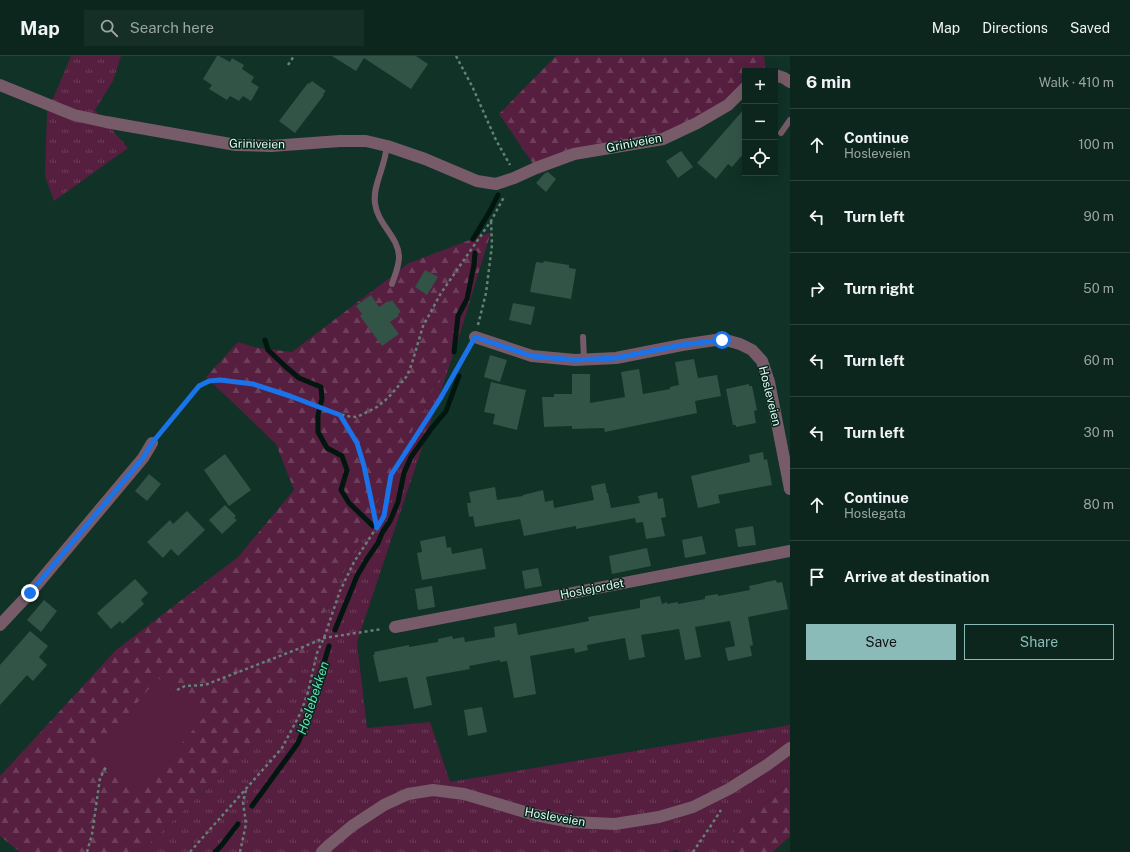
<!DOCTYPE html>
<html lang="en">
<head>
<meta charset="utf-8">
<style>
  :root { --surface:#0c261d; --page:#152e26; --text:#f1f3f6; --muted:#9aa5a4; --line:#2c433b; --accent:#8bbbb9 }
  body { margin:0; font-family:"Public Sans",sans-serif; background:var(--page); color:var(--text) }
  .controls { position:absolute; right:12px; top:12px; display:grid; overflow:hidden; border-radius:0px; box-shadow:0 4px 16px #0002 }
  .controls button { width:36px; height:36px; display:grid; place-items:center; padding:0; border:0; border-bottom:1px solid var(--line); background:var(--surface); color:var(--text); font:20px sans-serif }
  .stop { position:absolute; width:12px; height:12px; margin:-9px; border:3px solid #1a73e8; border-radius:50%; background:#fff }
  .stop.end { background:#1a73e8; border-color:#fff; box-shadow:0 1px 4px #0008 }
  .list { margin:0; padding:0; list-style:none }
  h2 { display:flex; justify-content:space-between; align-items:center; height:52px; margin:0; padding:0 16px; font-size:17px }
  h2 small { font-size:13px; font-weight:400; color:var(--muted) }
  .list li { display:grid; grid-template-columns:26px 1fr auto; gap:12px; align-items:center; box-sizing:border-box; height:72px; padding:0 16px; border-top:1px solid var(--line) }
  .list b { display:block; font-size:15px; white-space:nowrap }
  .list p { margin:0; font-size:13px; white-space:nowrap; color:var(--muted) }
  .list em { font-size:13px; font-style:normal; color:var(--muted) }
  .actions { display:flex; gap:8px; padding:12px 16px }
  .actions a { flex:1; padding:9px 0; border:1px solid var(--accent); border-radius:0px; text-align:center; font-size:14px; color:var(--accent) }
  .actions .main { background:var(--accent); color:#111 }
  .icon { flex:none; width:22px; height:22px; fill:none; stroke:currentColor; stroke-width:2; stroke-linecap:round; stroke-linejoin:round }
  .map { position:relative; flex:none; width:790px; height:796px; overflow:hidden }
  header { display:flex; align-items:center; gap:24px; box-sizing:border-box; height:56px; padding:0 20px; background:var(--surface); border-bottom:1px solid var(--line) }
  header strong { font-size:19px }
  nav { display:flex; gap:22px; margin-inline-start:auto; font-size:14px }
  .search { width:280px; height:36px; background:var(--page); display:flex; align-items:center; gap:10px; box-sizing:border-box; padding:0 14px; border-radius:0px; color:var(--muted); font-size:15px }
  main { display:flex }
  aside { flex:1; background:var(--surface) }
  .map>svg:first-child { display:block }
  .grass { fill:url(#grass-tufts) }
  .forest { fill:url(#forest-firs) }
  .pitch { fill:#561e3f }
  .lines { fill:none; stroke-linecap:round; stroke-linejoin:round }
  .stream { stroke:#00160e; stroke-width:5 }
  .building { fill:#325447 }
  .path { stroke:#658177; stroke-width:2.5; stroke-dasharray:3 3; stroke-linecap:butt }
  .lane { stroke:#775b69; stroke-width:6 }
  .street { stroke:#775b69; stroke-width:12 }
  .route { stroke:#1a73e8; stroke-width:5 }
  .labels { text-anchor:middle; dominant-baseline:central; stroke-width:3; stroke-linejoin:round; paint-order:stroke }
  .street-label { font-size:12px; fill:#e3f6ee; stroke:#05281d }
  .water-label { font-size:13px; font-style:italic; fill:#65e0b7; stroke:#05281d }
</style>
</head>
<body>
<header>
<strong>Map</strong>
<div class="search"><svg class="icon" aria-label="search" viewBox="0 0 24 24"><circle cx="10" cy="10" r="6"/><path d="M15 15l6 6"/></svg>Search here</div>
<nav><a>Map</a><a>Directions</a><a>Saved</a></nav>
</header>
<main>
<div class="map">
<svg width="790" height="796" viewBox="0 0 790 796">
  <defs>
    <pattern id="grass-tufts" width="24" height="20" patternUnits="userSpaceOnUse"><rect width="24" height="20" fill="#561e3f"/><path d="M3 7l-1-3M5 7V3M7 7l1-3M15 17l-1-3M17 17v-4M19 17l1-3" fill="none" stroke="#6e3f5b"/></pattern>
    <pattern id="forest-firs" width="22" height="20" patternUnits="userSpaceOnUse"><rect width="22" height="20" fill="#561e3f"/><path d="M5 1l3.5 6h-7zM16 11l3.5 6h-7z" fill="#6e3f5b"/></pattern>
  </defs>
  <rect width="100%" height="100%" fill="#103227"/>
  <g class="grass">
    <polygon points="71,0 121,0 113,25 95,54 128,92 54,145 45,120 47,57"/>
    <polygon points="459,281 357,586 367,672 430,666 450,726 790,669 790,726 736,772 728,796 679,796 677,793 670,796 140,796 270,672 378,444"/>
  </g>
  <g class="forest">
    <polygon points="556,0 764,0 766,15 745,15 745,34 697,67 536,112 499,58"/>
    <polygon points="491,176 459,281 378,444 270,672 140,796 20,796 0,780 0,720 116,594 238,501 294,434 276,388 206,321 238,286 258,292 292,296 409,207"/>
    <polygon points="790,726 790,780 773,796 728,796 736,772"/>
  </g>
  <polygon class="pitch" points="158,622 204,661 141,736 95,697"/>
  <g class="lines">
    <g class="stream">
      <polyline points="473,183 490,155 498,139"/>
      <polyline points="265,284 268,294 286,311 299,322 321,331 322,343 318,359 318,376 327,392 342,400 347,414 341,434 349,447 373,470"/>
      <polyline points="454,296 458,260 467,243 474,209 475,197"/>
      <polyline points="335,574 357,520 367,503 378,487 382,477 390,465 398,446 404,417 411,401 431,373 446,355 459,320"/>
      <polyline points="252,750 298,687 311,656 324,607 329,590"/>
      <polyline points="215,796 221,790 238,768"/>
    </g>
  </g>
  <g class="building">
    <polygon points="217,0 219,0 230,6 232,2 244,9 242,13 254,21 251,26 259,31 251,45 243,40 239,45 230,40 227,44 209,33 212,29 203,23"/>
    <polygon points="332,0 416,0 428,8 411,33 364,2 356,15"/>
    <polygon points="312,25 326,35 323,38 324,39 295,77 279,65 308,27 309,28"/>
    <polygon points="745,52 745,96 732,111 728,108 716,123 697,107"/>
    <polygon points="681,95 693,111 678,122 666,105"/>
    <polygon points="548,116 556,123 546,136 536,127 545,117"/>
    <polygon points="544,205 569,209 569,212 576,213 571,243 530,236 536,206 543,207"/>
    <polygon points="425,214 438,221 427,239 415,231"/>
    <polygon points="371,239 379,251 388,245 389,246 392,244 401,256 398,258 399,260 390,266 399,278 382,290 360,260 362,258 356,250"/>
    <polygon points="513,247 535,251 531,269 509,264"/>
    <polygon points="490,299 507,304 500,326 484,321"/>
    <polygon points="694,303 698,322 717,319 721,340 695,345 697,357 605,376 604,372 572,373 572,370 544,371 542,341 554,341 554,338 572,338 572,318 590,318 590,347 625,341 621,316 639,313 643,338 670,333 670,331 679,329 675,306"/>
    <polygon points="491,326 526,334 517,374 493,368 495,358 484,356"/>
    <polygon points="749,328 749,330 752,330 757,354 754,355 756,367 736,371 736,369 733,369 726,333"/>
    <polygon points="763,396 764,404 767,403 772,429 718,439 720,447 698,452 691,420 750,406 749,399"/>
    <polygon points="225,398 251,434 229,450 204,414"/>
    <polygon points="149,418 161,428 147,445 135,435"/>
    <polygon points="605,427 607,437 608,437 611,452 640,447 638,440 657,436 658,443 663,442 666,461 661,462 665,480 646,483 643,466 636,467 635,462 576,473 576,470 524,480 520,463 475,471 473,460 469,461 467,447 471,447 469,436 495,431 497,444 523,440 523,439 543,434 545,446 553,444 554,452 594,444 591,430"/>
    <polygon points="225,449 236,460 234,462 237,464 222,478 209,464"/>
    <polygon points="187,455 205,474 178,500 171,493 163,502 147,486 170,464 173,468"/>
    <polygon points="753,470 756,489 738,491 735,473"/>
    <polygon points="445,480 447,492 451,491 452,498 482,492 486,513 422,524 417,497 422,496 420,485"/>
    <polygon points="702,480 706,498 685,502 682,484"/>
    <polygon points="647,492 651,510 612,518 609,500"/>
    <polygon points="538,512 542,530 525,533 522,515"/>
    <polygon points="135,523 148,537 141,544 144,548 122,568 120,565 111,573 97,557"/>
    <polygon points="776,524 777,527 782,526 788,553 748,561 753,589 750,590 752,600 728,605 725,592 735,590 730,565 695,571 701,601 685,604 679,573 641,579 645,601 629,604 625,582 587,589 588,594 575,597 574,592 530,600 536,638 514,642 507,605 500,606 500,604 469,610 470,613 426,621 432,649 414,653 407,621 379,626 373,599 375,598 374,596 409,589 409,591 438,586 438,583 452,580 453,583 464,581 465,586 495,581 494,571 516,567 518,579 589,565 588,561 640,552 640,544 660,540 662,548 667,546 667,548 678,546 678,548 705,543 705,540 718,538 718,540 750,534 749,530"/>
    <polygon points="432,530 435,551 418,554 415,533"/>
    <polygon points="44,544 57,555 41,576 27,564"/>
    <polygon points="30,575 48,590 39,601 47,609 33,625 27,619 0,649 0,609"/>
    <polygon points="482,651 487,676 468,680 464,654"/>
  </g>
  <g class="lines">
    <g class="path">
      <polyline points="456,0 472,30 496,84 510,109"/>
      <polyline points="288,9 294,0"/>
      <polyline points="478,269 486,237 492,189 491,165"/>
      <polyline points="341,359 357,387 364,410 377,472"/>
      <polyline points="160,377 199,331 209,325 226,324 253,328 290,340 323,353 346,360 356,361 359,360 377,351 388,342 407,320 412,307 423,270 428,261 441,237 491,165 504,141"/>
      <polyline points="177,634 185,630 205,629 223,622 303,591 324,582 382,573"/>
      <polyline points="87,796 92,778 100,722 106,711"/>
      <polyline points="190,796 282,692 301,656 308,636 317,597 324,582 340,535 354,506 384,460 391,419 440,343 468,293"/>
      <polyline points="240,796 246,768 243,746 246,734"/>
      <polyline points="693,796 712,768 721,754"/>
    </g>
    <g class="lane">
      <polyline points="781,77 790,64"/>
      <path d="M 387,90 C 386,96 385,102 383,108 C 380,120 373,134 375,147 C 377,168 399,181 399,201 C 399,210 395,219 392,228"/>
      <polyline points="583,281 584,304"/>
    </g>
    <g class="street">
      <polyline points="775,19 784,22 790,26"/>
      <polyline points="0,29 74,59 106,66 236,89 271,90 340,85 366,85 387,90 425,103 477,125 496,128 514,122 536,112 574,98 663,83 697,67 728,49 745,32"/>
      <polyline points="475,281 532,300 575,304 616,302 682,289 722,283 740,288 752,294 762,305 769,326 790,433"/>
      <polyline points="0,569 30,537 143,402 152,387"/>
      <polyline points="395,571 790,495"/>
      <polyline points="322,796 328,790 352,770 384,749 408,738 433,734 464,738 535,759 571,766 615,768 659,761 693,751 729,733 767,709 790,692"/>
    </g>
  </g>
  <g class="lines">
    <polyline class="route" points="30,537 143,402 152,387 199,330 209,325 220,324 253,328 290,340 340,359 357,387 364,410 377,472 384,460 391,419 440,343 475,281 532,300 575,304 616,302 682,289 722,284"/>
  </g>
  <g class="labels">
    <g class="street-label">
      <text transform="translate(634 87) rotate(-11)">Griniveien</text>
      <text transform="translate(257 88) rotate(1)">Griniveien</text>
      <text transform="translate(770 340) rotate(76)">Hosleveien</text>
      <text transform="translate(592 533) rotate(-11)">Hoslejordet</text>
      <text transform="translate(555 761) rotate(10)">Hosleveien</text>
    </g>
    <g class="water-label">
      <text transform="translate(313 642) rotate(-72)">Hoslebekken</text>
    </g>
  </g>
</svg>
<div class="controls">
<button>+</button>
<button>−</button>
<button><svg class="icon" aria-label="locate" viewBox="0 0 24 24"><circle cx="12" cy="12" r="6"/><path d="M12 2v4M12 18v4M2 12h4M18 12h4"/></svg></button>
</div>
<div class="stop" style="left:722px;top:284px"></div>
<div class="stop end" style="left:30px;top:537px"></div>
</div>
<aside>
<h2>6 min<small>Walk · 410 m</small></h2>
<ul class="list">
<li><svg class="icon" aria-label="ahead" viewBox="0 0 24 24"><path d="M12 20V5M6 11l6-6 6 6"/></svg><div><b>Continue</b><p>Hosleveien</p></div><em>100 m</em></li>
<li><svg class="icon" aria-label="left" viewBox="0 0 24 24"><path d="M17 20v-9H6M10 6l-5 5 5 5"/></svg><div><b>Turn left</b></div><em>90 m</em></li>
<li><svg class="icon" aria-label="right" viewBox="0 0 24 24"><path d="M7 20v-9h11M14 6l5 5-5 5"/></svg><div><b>Turn right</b></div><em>50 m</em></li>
<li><svg class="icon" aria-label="left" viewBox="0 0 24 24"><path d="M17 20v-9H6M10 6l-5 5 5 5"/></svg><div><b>Turn left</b></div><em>60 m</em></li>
<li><svg class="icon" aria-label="left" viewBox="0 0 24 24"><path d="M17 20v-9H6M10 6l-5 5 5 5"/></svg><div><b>Turn left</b></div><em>30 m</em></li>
<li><svg class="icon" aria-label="ahead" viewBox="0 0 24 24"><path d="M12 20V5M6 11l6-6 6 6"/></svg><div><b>Continue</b><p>Hoslegata</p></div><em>80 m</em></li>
<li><svg class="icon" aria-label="arrive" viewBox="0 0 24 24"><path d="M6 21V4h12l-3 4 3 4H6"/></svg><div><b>Arrive at destination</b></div></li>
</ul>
<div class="actions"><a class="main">Save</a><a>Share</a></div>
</aside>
</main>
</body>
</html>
